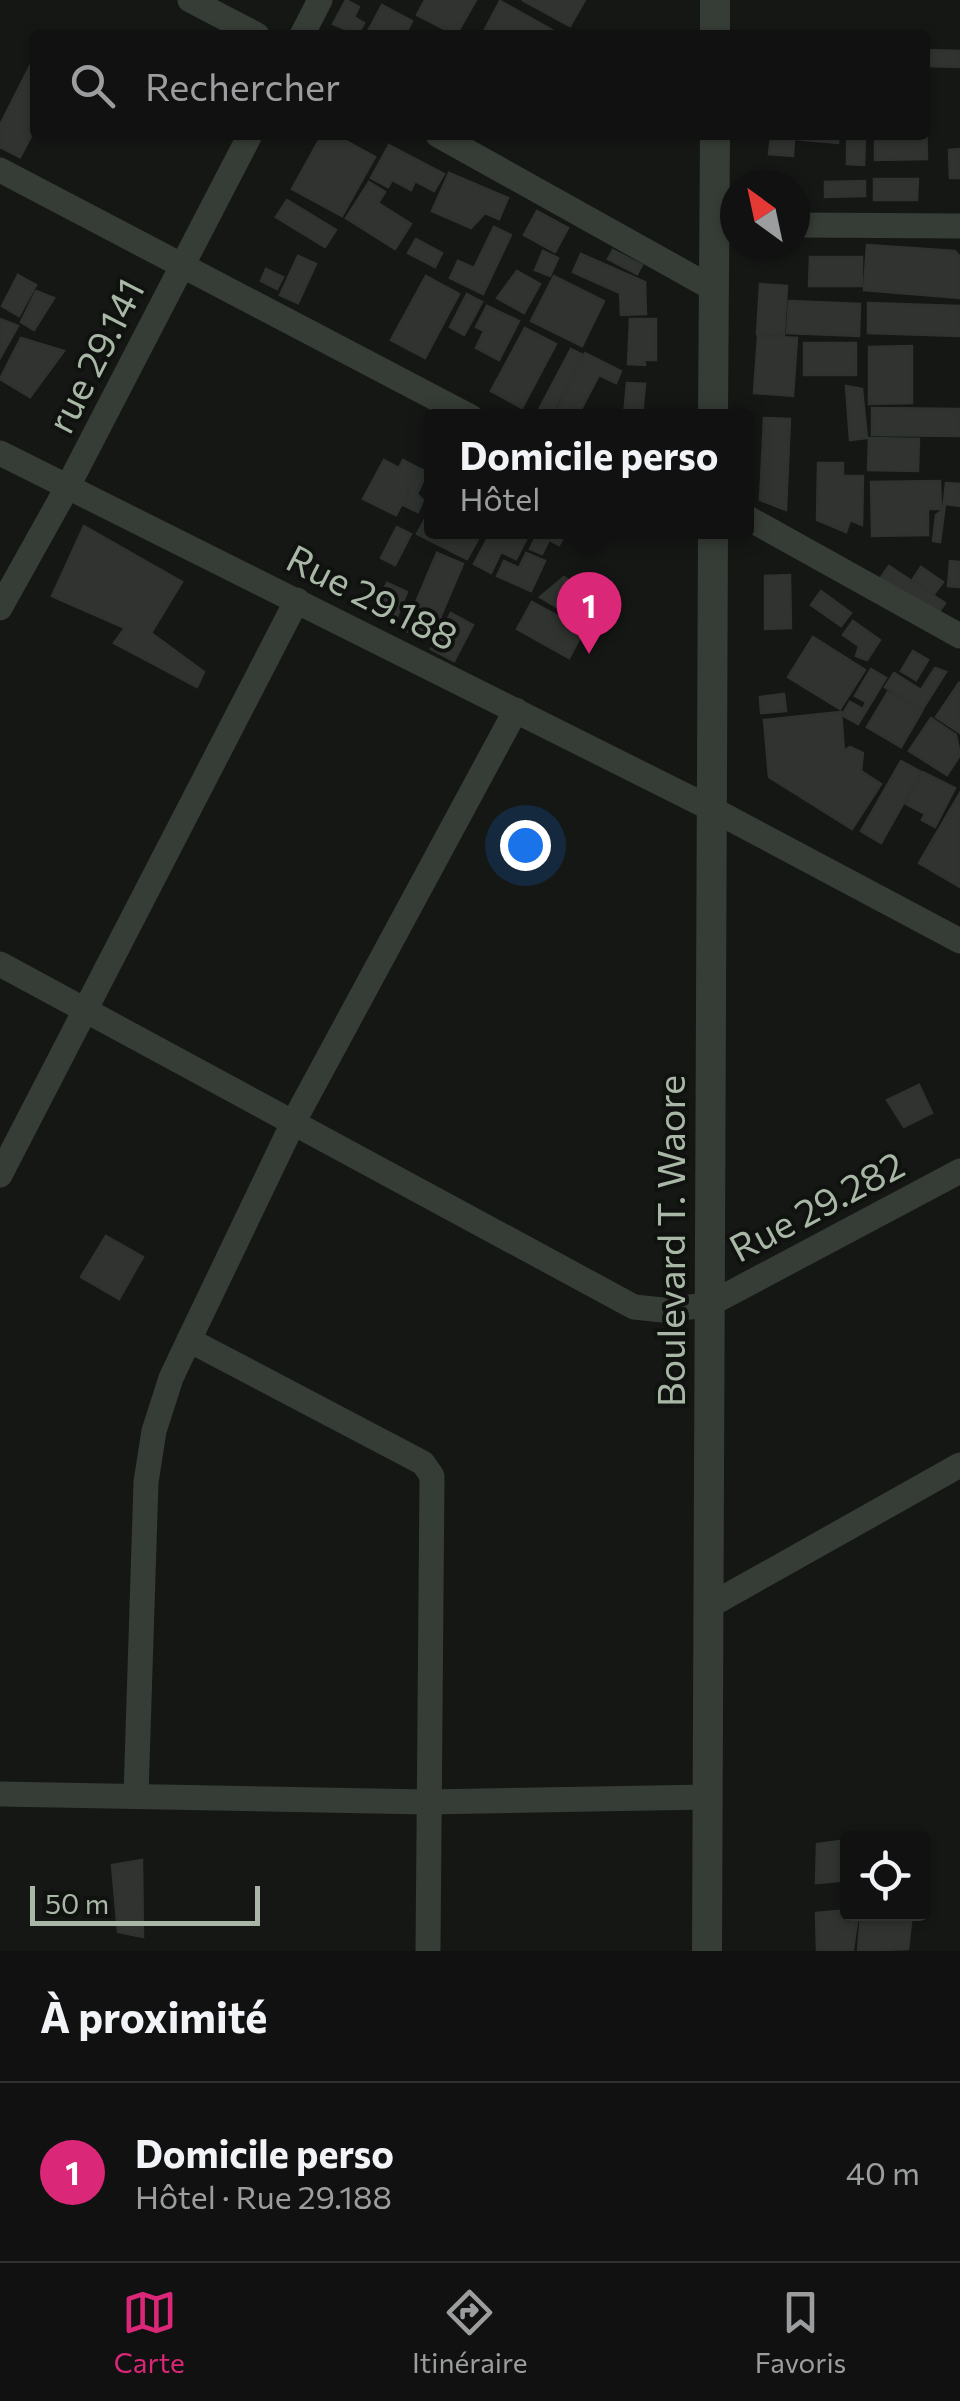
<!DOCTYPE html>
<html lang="fr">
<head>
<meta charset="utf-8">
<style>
  :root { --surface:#101110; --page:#1e1f1e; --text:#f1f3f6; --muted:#9c9d9f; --line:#303130; --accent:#db2777 }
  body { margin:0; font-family:Commissioner,sans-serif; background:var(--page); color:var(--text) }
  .controls { position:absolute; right:30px; bottom:30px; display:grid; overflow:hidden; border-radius:10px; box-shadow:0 2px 8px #0004 }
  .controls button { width:90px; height:90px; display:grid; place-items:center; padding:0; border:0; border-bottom:2px solid var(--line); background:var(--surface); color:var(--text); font:50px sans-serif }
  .compass { position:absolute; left:720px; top:170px; width:90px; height:90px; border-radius:50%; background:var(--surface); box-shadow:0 2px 8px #0004; rotate:327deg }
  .scale { position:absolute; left:30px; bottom:25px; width:230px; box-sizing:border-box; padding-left:10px; border:5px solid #a9b8a6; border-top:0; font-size:28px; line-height:35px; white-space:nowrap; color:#a9b8a6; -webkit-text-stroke:8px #101210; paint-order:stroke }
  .you { position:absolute; left:525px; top:845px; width:35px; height:35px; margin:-25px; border:8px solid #fff; border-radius:50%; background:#1a73e8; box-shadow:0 0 0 15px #1a73e833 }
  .badge { display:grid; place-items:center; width:65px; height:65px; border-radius:50%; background:var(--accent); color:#fff; font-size:32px; font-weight:700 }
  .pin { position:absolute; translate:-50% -82px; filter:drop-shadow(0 2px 5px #0008) }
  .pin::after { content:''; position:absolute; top:52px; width:35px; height:30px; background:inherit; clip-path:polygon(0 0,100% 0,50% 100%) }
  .popup { position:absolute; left:424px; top:409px; width:330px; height:130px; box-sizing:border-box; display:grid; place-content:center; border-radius:10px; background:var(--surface); filter:drop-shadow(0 2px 8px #0005); font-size:32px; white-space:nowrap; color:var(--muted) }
  .popup b { font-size:38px; color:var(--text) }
  .popup::after { content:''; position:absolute; left:50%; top:100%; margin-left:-20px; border:20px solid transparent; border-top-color:var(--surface) }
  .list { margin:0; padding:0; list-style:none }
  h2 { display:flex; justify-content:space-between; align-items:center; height:130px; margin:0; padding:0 40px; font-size:42px }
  h2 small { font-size:32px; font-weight:400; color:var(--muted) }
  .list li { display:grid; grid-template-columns:65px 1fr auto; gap:30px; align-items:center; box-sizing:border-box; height:180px; padding:0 40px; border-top:2px solid var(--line) }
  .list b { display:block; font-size:38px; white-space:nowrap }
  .list p { margin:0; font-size:32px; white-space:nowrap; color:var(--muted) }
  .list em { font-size:32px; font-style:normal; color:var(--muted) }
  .icon { flex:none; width:55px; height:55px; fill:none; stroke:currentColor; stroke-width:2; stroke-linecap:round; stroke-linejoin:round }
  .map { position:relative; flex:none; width:960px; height:1951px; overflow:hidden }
  .search { position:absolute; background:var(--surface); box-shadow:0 2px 8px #0004; left:30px; right:30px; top:30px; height:110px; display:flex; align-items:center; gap:25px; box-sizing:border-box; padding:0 35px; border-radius:10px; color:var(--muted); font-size:38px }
  .sheet { height:310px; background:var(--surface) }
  nav { display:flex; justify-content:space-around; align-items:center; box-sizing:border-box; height:140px; border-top:2px solid var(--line); background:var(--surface); font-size:28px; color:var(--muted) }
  nav a { display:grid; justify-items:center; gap:5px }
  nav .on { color:var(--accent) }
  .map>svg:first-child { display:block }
  .building { fill:#303330; stroke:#2f332f; stroke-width:2.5 }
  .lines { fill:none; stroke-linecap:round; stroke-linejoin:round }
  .minor { stroke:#363c36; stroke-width:25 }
  .tertiary { stroke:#363c36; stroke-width:30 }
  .labels { text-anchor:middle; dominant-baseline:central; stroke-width:8; stroke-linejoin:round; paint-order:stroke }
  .street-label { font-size:38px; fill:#a9b8a6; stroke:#101210 }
</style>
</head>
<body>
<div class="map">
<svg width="960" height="1951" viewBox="0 0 960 1951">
  <rect width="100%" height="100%" fill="#151715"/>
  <g class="building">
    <polygon points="346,0 359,7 354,17 364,23 358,35 333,24"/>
    <polygon points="425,0 476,0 456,35 417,15"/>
    <polygon points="522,0 585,0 570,26"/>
    <polygon points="500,1 561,35 482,35"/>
    <polygon points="382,5 412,21 405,35 366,35"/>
    <polygon points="926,50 960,51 960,67 926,66"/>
    <polygon points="30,66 35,68 35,129 20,157 0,147 0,125"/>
    <polygon points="926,125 927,159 875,160 875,135 925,135"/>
    <polygon points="322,135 335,135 375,157 342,216 292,189"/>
    <polygon points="771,135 839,135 838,143 794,139 793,156 769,154"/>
    <polygon points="847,135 865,135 864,165 847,164"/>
    <polygon points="389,145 444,174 434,191 415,181 411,190 392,180 388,187 371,178"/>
    <polygon points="960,149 960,178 950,178 949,150"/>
    <polygon points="449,173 508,198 499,219 485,213 471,228 432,211"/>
    <polygon points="874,179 918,179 917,200 874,200"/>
    <polygon points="865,181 865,196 825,197 825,182"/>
    <polygon points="369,182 385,192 378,203 411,224 395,249 346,218"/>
    <polygon points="287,200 336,230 325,247 276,217"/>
    <polygon points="537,211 568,228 555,252 524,235"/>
    <polygon points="494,227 511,235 483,294 450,278 458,261 474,268"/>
    <polygon points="416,239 442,253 435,267 408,253"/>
    <polygon points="867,245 955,251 960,257 960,298 864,290"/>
    <polygon points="613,250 642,265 637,274 608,259"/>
    <polygon points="543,251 558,258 550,276 535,270"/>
    <polygon points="581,254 645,282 646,314 621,315 620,293 573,272"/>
    <polygon points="298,256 316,264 298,303 280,295"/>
    <polygon points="810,257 862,257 862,286 809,286"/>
    <polygon points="266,269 283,277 277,289 261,281"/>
    <polygon points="517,271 540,284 524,313 497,298"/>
    <polygon points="18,275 36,285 19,316 2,306"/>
    <polygon points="426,276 459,294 425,358 391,340"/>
    <polygon points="554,276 604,301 582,346 531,321"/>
    <polygon points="760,284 787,286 784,335 757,334"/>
    <polygon points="36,291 54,298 34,330 21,322"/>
    <polygon points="467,294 482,302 464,335 450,327"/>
    <polygon points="789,301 860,304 859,336 787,333"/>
    <polygon points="868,303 960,306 960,336 868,333"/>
    <polygon points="487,306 519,321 499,360 476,348 484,331 476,327"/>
    <polygon points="0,319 18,326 0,358"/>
    <polygon points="630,319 656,319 656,360 644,360 645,365 628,364"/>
    <polygon points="525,328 556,344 522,408 491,391"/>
    <polygon points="758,336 797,338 793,396 754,393"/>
    <polygon points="21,338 64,351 30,397 0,379"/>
    <rect x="804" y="343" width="52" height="32"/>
    <polygon points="912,346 912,403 869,404 869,347"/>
    <polygon points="571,349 583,355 550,417 535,417"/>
    <polygon points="585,353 621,371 616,383 599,375 577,417 560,417 555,414"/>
    <polygon points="627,383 645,384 642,416 624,415"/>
    <polygon points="846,386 862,389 867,438 850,440"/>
    <polygon points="872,408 960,409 960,436 872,435"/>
    <polygon points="764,418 790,419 786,510 760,500"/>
    <polygon points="869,438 919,439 918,471 868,470"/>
    <polygon points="384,460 399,468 403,460 420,469 396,515 363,499"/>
    <polygon points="818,463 843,463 843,476 863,476 862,525 850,520 846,532 817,520"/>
    <polygon points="420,469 432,474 432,482 424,479 417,494 423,500 418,512 403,505"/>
    <polygon points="940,481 941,509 928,509 928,535 872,536 871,482"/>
    <polygon points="946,483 960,484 960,506 945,504 940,542 933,541 936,515 943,510"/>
    <polygon points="431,508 432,532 482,532 467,559 417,534"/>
    <polygon points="84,526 182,582 151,633 204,672 197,687 114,643 125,628 52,596"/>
    <polygon points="397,527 411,534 395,565 381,558"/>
    <polygon points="491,532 530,532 516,559 501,552 491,573 474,564"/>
    <polygon points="538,532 566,532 559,545 549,540 542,554 530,549"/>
    <polygon points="437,553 463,564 430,641 404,630"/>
    <polygon points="526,553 545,561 531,591 497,576 504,561 519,568"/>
    <polygon points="950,561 960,562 960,587 948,586"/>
    <polygon points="889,566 945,603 937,615 880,579"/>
    <polygon points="921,567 943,582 934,594 913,579"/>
    <polygon points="790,575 791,628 765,629 765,576"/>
    <polygon points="564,577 578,586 582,579 613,598 593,629 540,597"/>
    <polygon points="387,583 407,592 396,619 375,609"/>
    <polygon points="821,591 851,613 841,626 811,605"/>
    <polygon points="532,602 584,630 569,658 517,629"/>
    <polygon points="451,613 473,625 454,661 431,649"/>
    <polygon points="853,621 880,640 867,660 856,656 859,646 843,635"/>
    <polygon points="813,637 865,670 840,709 788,677"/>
    <polygon points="913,651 928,660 916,680 901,671"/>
    <polygon points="935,668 946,672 922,710 885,687 894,673 921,690"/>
    <polygon points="871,669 886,678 858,724 842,715 850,702 863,709 866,702 855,696"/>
    <polygon points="959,683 960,684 960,733 936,717"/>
    <polygon points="888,692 922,711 901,747 867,727"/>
    <polygon points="784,694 786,711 761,713 760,697"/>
    <polygon points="841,712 844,751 850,747 863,753 861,771 881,784 852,829 769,777 764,720"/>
    <polygon points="931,718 956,735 960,755 947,775 909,751"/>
    <polygon points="901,761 921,772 881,843 861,831"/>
    <polygon points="923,772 955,788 935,827 922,820 925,814 906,804"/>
    <polygon points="960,793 960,887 919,863"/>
    <polygon points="919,1085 932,1113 904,1127 887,1100"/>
    <polygon points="106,1236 143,1257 119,1299 81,1277"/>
    <polygon points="848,1840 848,1880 816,1883 817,1844"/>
    <polygon points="142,1860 143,1937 118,1932 112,1865"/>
    <polygon points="848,1910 848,1914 858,1914 853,1950 817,1951 816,1913"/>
    <polygon points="861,1914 912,1914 908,1949 858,1951"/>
  </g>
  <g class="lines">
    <g class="minor">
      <polyline points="190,0 257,35"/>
      <polyline points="302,35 320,0"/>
      <polyline points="438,135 714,289"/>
      <polyline points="0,170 471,417"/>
      <polyline points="714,225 735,225"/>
      <polyline points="795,225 960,226"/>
      <polyline points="0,453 712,809 960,941"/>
      <polyline points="746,517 960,636"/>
      <polyline points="0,608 68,486 250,135"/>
      <polyline points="0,964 634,1307 663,1310 708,1305 960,1171"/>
      <polyline points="0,1175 297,600"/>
      <polyline points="189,1340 423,1463 432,1476 428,1951"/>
      <polyline points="709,1606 960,1465"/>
      <polyline points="0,1794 428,1802 708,1797"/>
      <polyline points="136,1795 146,1482 154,1431 171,1378 189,1340 294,1121 516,710"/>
    </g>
    <g class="tertiary">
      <polyline points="715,35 715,0"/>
      <polyline points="713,417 715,135"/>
      <polyline points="707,1951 713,532"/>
    </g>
  </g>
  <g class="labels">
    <g class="street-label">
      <text transform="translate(94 355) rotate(-63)">rue 29.141</text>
      <text transform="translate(373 596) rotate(27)">Rue 29.188</text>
      <text transform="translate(816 1205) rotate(-28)">Rue 29.282</text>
      <text transform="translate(669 1241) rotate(-90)">Boulevard T. Waore</text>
    </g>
  </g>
</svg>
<div class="controls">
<button><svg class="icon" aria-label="locate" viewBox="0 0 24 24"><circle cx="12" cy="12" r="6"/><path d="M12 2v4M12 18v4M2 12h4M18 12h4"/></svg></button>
</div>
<svg class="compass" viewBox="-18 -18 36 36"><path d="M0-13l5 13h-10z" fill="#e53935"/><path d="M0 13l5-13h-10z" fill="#9c9d9f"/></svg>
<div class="scale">50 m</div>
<div class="you"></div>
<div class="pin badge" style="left:589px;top:654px">1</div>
<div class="popup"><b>Domicile perso</b>Hôtel</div>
<div class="search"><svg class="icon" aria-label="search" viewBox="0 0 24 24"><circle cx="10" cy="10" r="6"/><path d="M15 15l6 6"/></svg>Rechercher</div>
</div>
<section class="sheet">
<h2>À proximité<small></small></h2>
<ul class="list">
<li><span class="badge">1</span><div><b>Domicile perso</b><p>Hôtel · Rue 29.188</p></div><em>40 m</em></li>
</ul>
</section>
<nav>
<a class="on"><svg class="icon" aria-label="map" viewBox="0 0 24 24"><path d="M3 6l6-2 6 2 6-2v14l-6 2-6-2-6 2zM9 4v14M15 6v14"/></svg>Carte</a>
<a><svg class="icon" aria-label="directions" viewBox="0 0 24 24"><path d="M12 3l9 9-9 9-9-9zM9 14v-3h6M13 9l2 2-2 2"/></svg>Itinéraire</a>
<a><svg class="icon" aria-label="saved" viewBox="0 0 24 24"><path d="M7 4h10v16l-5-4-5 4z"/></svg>Favoris</a>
</nav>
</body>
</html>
